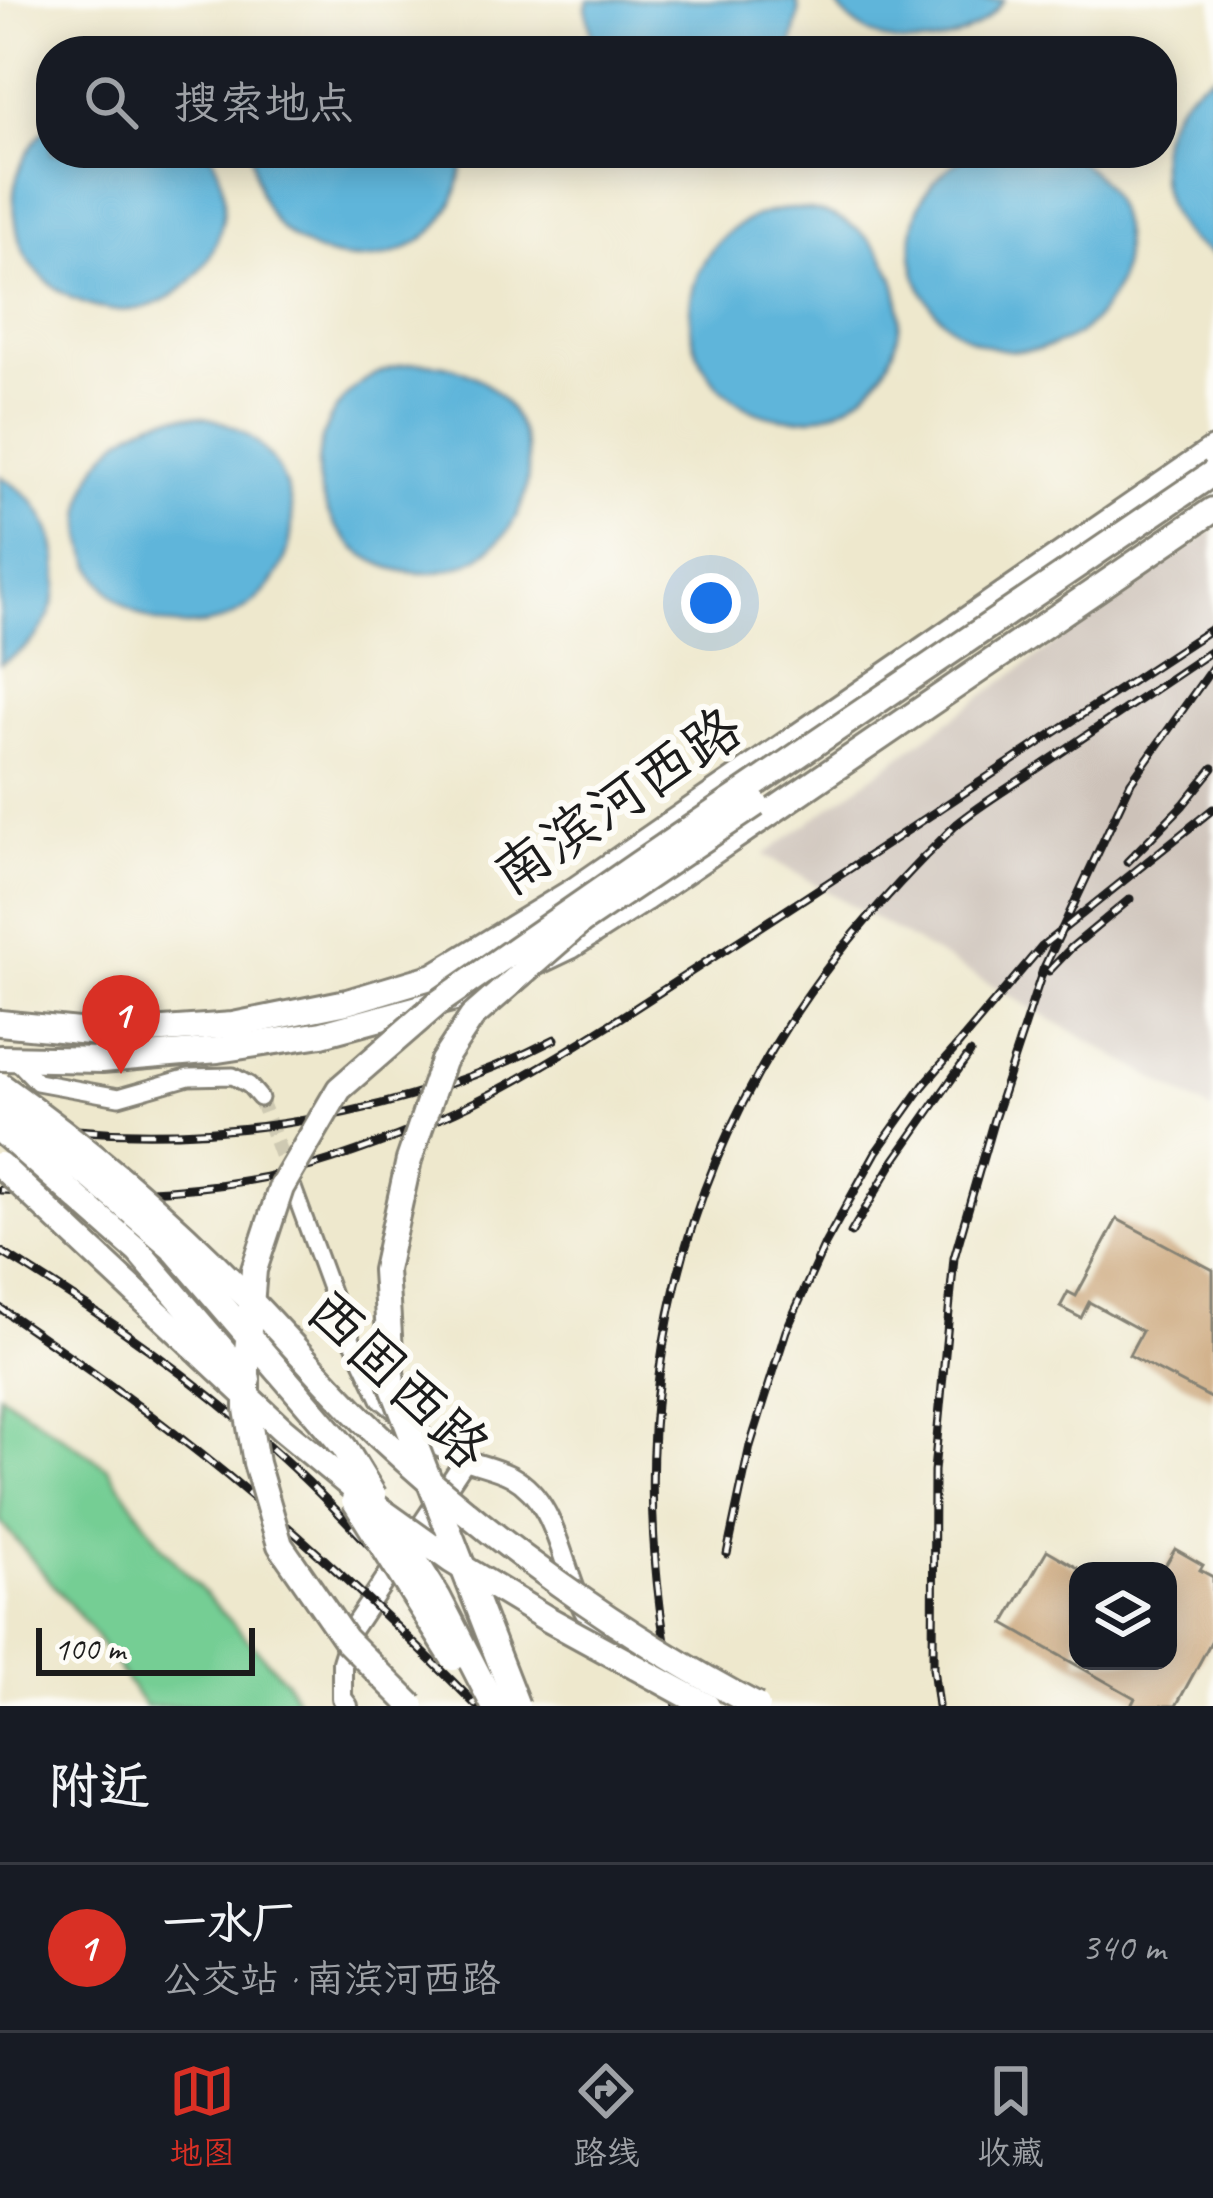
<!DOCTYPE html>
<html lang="zh">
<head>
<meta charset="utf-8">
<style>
  :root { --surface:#171b24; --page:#242831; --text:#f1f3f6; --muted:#9ea1a6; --line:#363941; --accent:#d93025 }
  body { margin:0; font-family:Caveat,"LXGW WenKai TC",sans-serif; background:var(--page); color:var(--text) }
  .controls { position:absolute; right:36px; bottom:36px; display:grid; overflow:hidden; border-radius:24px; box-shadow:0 6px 30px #0003 }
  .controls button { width:108px; height:108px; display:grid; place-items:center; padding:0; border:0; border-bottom:3px solid var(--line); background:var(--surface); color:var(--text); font:60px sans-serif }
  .scale { position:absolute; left:36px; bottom:30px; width:219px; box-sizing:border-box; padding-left:12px; border:6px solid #1c1c1c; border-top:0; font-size:33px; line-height:42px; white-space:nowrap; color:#1c1c1c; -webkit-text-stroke:9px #fdfcf7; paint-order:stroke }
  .you { position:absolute; left:711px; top:603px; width:42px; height:42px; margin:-30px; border:9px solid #fff; border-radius:50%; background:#1a73e8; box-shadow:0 0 0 18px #1a73e833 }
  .badge { display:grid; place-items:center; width:78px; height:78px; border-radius:50%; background:var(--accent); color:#fff; font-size:39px; font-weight:700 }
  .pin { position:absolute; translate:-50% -99px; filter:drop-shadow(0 3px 6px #0008) }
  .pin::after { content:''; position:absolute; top:63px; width:42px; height:36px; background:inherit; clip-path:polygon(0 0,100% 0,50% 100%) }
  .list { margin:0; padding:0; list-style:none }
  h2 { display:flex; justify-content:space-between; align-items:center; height:156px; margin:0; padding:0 48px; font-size:51px }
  h2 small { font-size:39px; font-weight:400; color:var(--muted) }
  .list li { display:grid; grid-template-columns:78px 1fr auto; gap:36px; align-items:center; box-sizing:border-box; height:168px; padding:0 48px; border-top:3px solid var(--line) }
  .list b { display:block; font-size:45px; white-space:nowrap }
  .list p { margin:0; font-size:39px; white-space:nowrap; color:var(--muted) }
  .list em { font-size:39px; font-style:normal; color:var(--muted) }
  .icon { flex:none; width:66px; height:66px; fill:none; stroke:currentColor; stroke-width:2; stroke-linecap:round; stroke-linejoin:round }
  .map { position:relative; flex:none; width:1213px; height:1706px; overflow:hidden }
  .search { position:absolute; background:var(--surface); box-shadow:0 6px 30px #0003; left:36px; right:36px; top:36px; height:132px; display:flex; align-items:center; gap:30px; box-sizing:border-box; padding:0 42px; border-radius:48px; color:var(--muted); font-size:45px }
  .sheet { height:324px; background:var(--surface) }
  nav { display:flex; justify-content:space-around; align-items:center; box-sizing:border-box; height:168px; border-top:3px solid var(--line); background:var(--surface); font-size:33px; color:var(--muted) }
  nav a { display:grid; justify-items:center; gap:6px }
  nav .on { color:var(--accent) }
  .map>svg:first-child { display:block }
  .industrial { fill:#cdc2b9 }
  .green { fill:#75ce94; stroke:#487558; stroke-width:3 }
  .water { fill:#5eb5da; stroke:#3d687b; stroke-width:3 }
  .building { fill:#c8a173 }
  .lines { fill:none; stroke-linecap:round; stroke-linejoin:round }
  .minor-tunnel { stroke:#cec9b2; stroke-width:15; stroke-dasharray:15 8; stroke-linecap:butt }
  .minor-casing { stroke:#858274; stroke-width:21 }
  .tertiary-casing { stroke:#858274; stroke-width:24 }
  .trunk-casing { stroke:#858274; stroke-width:30 }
  .minor { stroke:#fff; stroke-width:15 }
  .tertiary { stroke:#fff; stroke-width:18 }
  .trunk { stroke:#fff; stroke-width:24 }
  .rail-casing { stroke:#1c1c1c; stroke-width:9 }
  .rail { stroke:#fdfcf7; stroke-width:4.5; stroke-dasharray:14; stroke-linecap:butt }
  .trunk-bridge-casing { stroke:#858274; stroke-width:30; stroke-linecap:butt }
  .trunk-bridge { stroke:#fff; stroke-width:24 }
  .labels { text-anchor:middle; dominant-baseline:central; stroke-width:12; stroke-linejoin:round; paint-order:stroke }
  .street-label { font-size:57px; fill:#1c1c1c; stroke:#fdfcf7 }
</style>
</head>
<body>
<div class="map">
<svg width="1213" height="1706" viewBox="0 0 1213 1706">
  <rect width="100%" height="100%" fill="#fdfcf7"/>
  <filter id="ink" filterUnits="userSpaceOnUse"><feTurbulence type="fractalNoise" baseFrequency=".00833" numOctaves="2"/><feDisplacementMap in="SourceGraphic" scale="24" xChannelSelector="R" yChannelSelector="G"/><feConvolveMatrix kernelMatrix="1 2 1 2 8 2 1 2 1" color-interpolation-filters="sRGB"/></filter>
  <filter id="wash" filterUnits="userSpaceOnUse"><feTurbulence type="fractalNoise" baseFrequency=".004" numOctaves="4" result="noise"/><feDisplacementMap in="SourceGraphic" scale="48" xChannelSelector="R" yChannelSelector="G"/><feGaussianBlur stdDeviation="2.7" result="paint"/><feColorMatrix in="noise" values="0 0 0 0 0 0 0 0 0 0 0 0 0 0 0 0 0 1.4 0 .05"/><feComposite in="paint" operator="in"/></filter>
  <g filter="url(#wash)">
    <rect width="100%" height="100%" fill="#eee8cd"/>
    <polygon class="industrial" points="1213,529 1213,1112 764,855"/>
    <polygon class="green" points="0,1394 108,1468 163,1548 287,1682 300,1706 145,1706 88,1626 0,1521"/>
    <g class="water">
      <polygon points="588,0 797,0 799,12 791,51 595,51 586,8"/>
      <path d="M 833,0 L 1004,0 C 964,57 872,61 833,0 Z"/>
      <path d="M 1213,74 L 1213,256 C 1206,250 1196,245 1189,239 C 1161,211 1152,158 1167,123 C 1176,102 1194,86 1213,74 Z"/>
      <path d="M 51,125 L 51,153 L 210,153 C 223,173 227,200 222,223 C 206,299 125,336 60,291 C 43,279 26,262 20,242 C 17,233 16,223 15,214 C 9,183 26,144 51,125 Z"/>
      <path d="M 251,153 L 464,153 L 464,157 C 462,169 460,183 456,194 C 431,265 335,279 283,230 C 261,210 256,181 251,153 Z"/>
      <path d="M 970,153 C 998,153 1035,148 1062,153 C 1070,154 1078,161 1085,166 C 1124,193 1136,259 1110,298 C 1105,305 1100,314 1094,320 C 1080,336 1058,345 1038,349 C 956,363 887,283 920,204 C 930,181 950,166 970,153 Z"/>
      <circle cx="795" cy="314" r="105"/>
      <circle cx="423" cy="468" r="105"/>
      <circle cx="187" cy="521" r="105"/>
      <path d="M 0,476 C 10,483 23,490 31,499 C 67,541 68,611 25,648 C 18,654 8,659 0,664 Z"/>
    </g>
    <g id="blocks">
      <g class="building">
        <polygon points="1117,1219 1213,1270 1213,1399 1129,1355 1142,1331 1089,1302 1081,1318 1060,1307 1068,1292 1076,1296"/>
        <polygon points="1175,1549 1203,1565 1200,1570 1213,1577 1213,1638 1176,1706 1131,1706 1135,1698 1004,1624 1047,1550 1078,1568 1078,1661 1168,1661 1168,1571 1162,1571"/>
      </g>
    </g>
  </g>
  <g filter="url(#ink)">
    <use href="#blocks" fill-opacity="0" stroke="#858274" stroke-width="3"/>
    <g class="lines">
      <polyline class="minor-tunnel" points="260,1098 288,1174"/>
      <g class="minor-casing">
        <g id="minor">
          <polyline points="14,1058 37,1082 119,1097 189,1077 233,1076 249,1085 260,1098"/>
          <polyline points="288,1174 337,1308 380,1399 440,1449 465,1460"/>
        </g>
      </g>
      <g class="tertiary-casing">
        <path id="tertiary" d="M 348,1706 L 342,1698 L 342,1662 L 352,1629 L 465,1460 C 480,1465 498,1469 511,1476 C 571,1509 558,1601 611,1647"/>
      </g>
      <g class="trunk-casing">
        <g id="trunk">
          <polyline points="0,1023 108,1034 233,1025 347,1002 434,976 575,890 1213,450"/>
          <polyline points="0,1058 102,1060 218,1050 322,1034 470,994 571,946 644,899 1213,510"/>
        </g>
      </g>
      <use href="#minor" class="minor"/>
      <use href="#tertiary" class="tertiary"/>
      <use href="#trunk" class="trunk"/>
      <g class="rail-casing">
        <g id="rail">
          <polyline points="1127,862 1183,805 1213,768"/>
          <polyline points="1049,971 1071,948 1130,899"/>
          <path d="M 0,1120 C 180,1153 392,1123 555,1039"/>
          <path d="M 0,1190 C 112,1195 226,1195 334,1159 C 388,1141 443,1119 493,1093 C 574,1050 650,998 726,949 C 890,844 1050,734 1213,628"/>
          <polyline points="851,1233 892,1164 970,1053"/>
          <path d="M 0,1251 C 109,1317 216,1393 308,1482 C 380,1553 447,1629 512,1706"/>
          <path d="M 0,1308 C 78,1361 155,1416 228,1476 C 315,1548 397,1625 477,1706"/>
          <polyline points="727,1554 750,1446 786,1331 825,1244 876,1152 923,1086 1042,946 1213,809"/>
          <path d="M 677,1706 C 618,1434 663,1181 835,958 C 863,922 893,889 925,856 C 936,846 946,834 957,824 C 980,805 1007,789 1032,772 C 1092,731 1153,691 1213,650"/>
          <polyline points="938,1706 933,1668 934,1471 954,1258 994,1119 1043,970 1131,782 1213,667"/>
        </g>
      </g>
      <use href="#rail" class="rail"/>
      <g class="trunk-bridge-casing">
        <g id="trunk-bridge">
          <path d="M 0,1085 C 88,1147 173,1221 248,1298 C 293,1344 333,1393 380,1437 C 490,1540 623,1636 757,1706"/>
          <polyline points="0,1108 93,1179 172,1247 344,1447 374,1496"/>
          <polyline points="0,1130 138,1251 248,1379"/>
          <polyline points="0,1165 282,1429 375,1506 452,1561 546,1618 707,1706"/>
          <polyline points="354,1500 453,1658"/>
          <polyline points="393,1525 438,1597 494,1706"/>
          <polyline points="412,1706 345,1639 280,1545 256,1463 247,1409 247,1352 254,1270 281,1188 339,1089 438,1003 638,864 1213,473"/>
          <polyline points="517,1706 392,1385 385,1270 409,1160 443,1061 472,1017 582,921 756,804"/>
        </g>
      </g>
      <use href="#trunk-bridge" class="trunk-bridge"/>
    </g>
  </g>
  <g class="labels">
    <g class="street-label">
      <text transform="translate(617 801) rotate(-34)">南滨河西路</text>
      <text transform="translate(398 1379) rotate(44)">西固西路</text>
    </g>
  </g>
</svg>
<div class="controls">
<button><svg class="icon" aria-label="layers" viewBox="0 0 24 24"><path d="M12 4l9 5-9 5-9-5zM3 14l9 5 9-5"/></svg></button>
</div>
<div class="scale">100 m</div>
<div class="you"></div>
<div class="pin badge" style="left:121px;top:1074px">1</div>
<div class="search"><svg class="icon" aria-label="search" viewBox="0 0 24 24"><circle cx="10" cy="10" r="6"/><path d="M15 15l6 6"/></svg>搜索地点</div>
</div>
<section class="sheet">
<h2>附近<small></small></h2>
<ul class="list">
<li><span class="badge">1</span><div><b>一水厂</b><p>公交站 · 南滨河西路</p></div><em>340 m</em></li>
</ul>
</section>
<nav>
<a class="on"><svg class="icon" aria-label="map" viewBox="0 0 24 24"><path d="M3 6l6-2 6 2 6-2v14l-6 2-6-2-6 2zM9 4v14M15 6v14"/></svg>地图</a>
<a><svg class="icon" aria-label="directions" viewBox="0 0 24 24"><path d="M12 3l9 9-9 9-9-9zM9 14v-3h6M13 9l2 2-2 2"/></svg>路线</a>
<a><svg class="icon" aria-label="saved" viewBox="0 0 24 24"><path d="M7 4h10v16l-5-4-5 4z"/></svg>收藏</a>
</nav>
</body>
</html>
